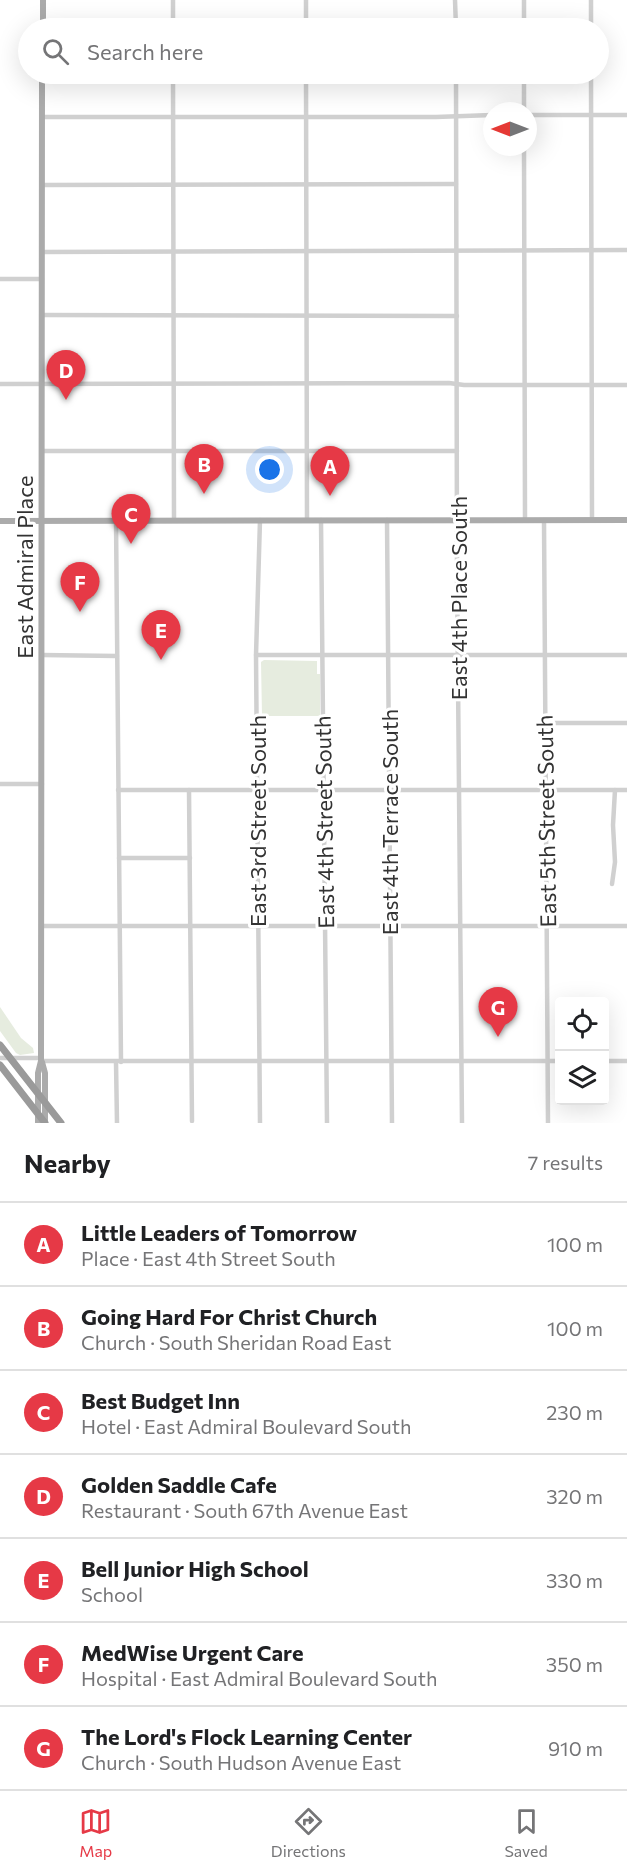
<!DOCTYPE html>
<html lang="en">
<head>
<meta charset="utf-8">
<style>
  :root { --surface:#fff; --page:#f6f6f6; --text:#202124; --muted:#757577; --line:#e0e0e0; --accent:#e63946 }
  body { margin:0; font-family:Commissioner,sans-serif; background:var(--page); color:var(--text) }
  .controls { position:absolute; right:18px; bottom:18px; display:grid; overflow:hidden; border-radius:6px; box-shadow:0 6px 24px #0002 }
  .controls button { width:54px; height:54px; display:grid; place-items:center; padding:0; border:0; border-bottom:2px solid var(--line); background:var(--surface); color:var(--text); font:30px sans-serif }
  .compass { position:absolute; left:483px; top:102px; width:54px; height:54px; border-radius:50%; background:var(--surface); box-shadow:0 6px 24px #0002; rotate:270deg }
  .you { position:absolute; left:270px; top:470px; width:21px; height:21px; margin:-15px; border:4px solid #fff; border-radius:50%; background:#1a73e8; box-shadow:0 0 0 9px #1a73e833 }
  .badge { display:grid; place-items:center; width:39px; height:39px; border-radius:50%; background:var(--accent); color:#fff; font-size:20px; font-weight:700 }
  .pin { position:absolute; translate:-50% -50px; filter:drop-shadow(0 2px 3px #0008) }
  .pin::after { content:''; position:absolute; top:32px; width:21px; height:18px; background:inherit; clip-path:polygon(0 0,100% 0,50% 100%) }
  .list { margin:0; padding:0; list-style:none }
  h2 { display:flex; justify-content:space-between; align-items:center; height:78px; margin:0; padding:0 24px; font-size:26px }
  h2 small { font-size:20px; font-weight:400; color:var(--muted) }
  .list li { display:grid; grid-template-columns:39px 1fr auto; gap:18px; align-items:center; box-sizing:border-box; height:84px; padding:0 24px; border-top:2px solid var(--line) }
  .list b { display:block; font-size:22px; white-space:nowrap }
  .list p { margin:0; font-size:20px; white-space:nowrap; color:var(--muted) }
  .list em { font-size:20px; font-style:normal; color:var(--muted) }
  .icon { flex:none; width:33px; height:33px; fill:none; stroke:currentColor; stroke-width:2; stroke-linecap:round; stroke-linejoin:round }
  .map { position:relative; flex:none; width:627px; height:1123px; overflow:hidden }
  .search { position:absolute; background:var(--surface); box-shadow:0 6px 24px #0002; left:18px; right:18px; top:18px; height:66px; display:flex; align-items:center; gap:15px; box-sizing:border-box; padding:0 21px; border-radius:33px; color:var(--muted); font-size:22px }
  .sheet { height:666px; background:var(--surface) }
  nav { display:flex; justify-content:space-around; align-items:center; box-sizing:border-box; height:84px; border-top:2px solid var(--line); background:var(--surface); font-size:16px; color:var(--muted) }
  nav a { display:grid; justify-items:center; gap:3px }
  nav .on { color:var(--accent) }
  .map>svg:first-child { display:block }
  .green { fill:#e6ecdf }
  .lines { fill:none; stroke-linecap:round; stroke-linejoin:round }
  .minor { stroke:#d0d0d0; stroke-width:4.5 }
  .major { stroke:#ababab; stroke-width:6 }
  .highway-bridge { stroke:#9a9a9a; stroke-width:7 }
  .labels { text-anchor:middle; dominant-baseline:central; stroke-width:6; stroke-linejoin:round; paint-order:stroke }
  .street-label { font-size:22px; fill:#333; stroke:#fff }
</style>
</head>
<body>
<div class="map">
<svg width="627" height="1123" viewBox="0 0 627 1123">
  <rect width="100%" height="100%" fill="#fff"/>
  <g class="green">
    <polygon points="264,660 317,661 317,674 320,674 320,716 262,716 261,662"/>
    <polygon points="0,1007 21,1038 33,1048 34,1053 20,1055 16,1053 0,1031"/>
  </g>
  <g class="lines">
    <g class="minor">
      <polyline points="306,0 306,28"/>
      <polyline points="455,0 456,28"/>
      <polyline points="524,0 524,28"/>
      <polyline points="591,0 591,28"/>
      <polyline points="173,28 173,0"/>
      <polyline points="173,74 174,520"/>
      <polyline points="306,74 307,520"/>
      <polyline points="456,74 457,568 462,1123"/>
      <polyline points="524,74 524,111"/>
      <polyline points="591,74 592,520"/>
      <polyline points="528,115 627,115"/>
      <polyline points="43,117 436,117 492,115"/>
      <polyline points="524,147 525,520"/>
      <polyline points="42,185 456,184"/>
      <polyline points="42,252 627,250"/>
      <polyline points="0,279 42,279"/>
      <polyline points="42,315 457,316"/>
      <polyline points="0,384 449,383 464,385 627,385"/>
      <polyline points="42,451 457,451"/>
      <polyline points="116,520 121,1062"/>
      <polyline points="321,520 327,1123"/>
      <polyline points="387,520 392,1123"/>
      <polyline points="544,520 548,1123"/>
      <polyline points="42,655 117,656"/>
      <polyline points="256,655 627,655"/>
      <polyline points="546,723 627,723"/>
      <polyline points="0,784 42,784"/>
      <polyline points="118,790 627,790"/>
      <polyline points="189,790 192,1121"/>
      <polyline points="119,858 190,858"/>
      <polyline points="612,884 615,862 613,825 615,790"/>
      <polyline points="41,926 627,926"/>
      <polyline points="0,1058 41,1058"/>
      <polyline points="41,1061 560,1061"/>
      <polyline points="604,1061 627,1061"/>
      <polyline points="116,1062 117,1123"/>
      <polyline points="260,1123 256,655 260,520"/>
    </g>
    <g class="major">
      <polyline points="43,28 43,0"/>
      <polyline points="0,521 627,520"/>
      <polyline points="42,1062 45,1073 45,1123"/>
      <polyline points="38,1123 38,1073 41,1061 42,74"/>
    </g>
    <g class="highway-bridge">
      <polyline points="0,1045 61,1123"/>
      <polyline points="0,1065 45,1123"/>
    </g>
  </g>
  <g class="labels">
    <g class="street-label">
      <text transform="translate(24 567) rotate(-90)">East Admiral Place</text>
      <text transform="translate(458 598) rotate(-90)">East 4th Place South</text>
      <text transform="translate(257 821) rotate(-90)">East 3rd Street South</text>
      <text transform="translate(546 821) rotate(-91)">East 5th Street South</text>
      <text transform="translate(324 822) rotate(-91)">East 4th Street South</text>
      <text transform="translate(389 822) rotate(-90)">East 4th Terrace South</text>
    </g>
  </g>
</svg>
<div class="controls">
<button><svg class="icon" aria-label="locate" viewBox="0 0 24 24"><circle cx="12" cy="12" r="6"/><path d="M12 2v4M12 18v4M2 12h4M18 12h4"/></svg></button>
<button><svg class="icon" aria-label="layers" viewBox="0 0 24 24"><path d="M12 4l9 5-9 5-9-5zM3 14l9 5 9-5"/></svg></button>
</div>
<svg class="compass" viewBox="-18 -18 36 36"><path d="M0-13l5 13h-10z" fill="#e53935"/><path d="M0 13l5-13h-10z" fill="#757577"/></svg>
<div class="you"></div>
<div class="pin badge" style="left:330px;top:496px">A</div>
<div class="pin badge" style="left:204px;top:494px">B</div>
<div class="pin badge" style="left:131px;top:544px">C</div>
<div class="pin badge" style="left:66px;top:400px">D</div>
<div class="pin badge" style="left:161px;top:660px">E</div>
<div class="pin badge" style="left:80px;top:612px">F</div>
<div class="pin badge" style="left:498px;top:1037px">G</div>
<div class="search"><svg class="icon" aria-label="search" viewBox="0 0 24 24"><circle cx="10" cy="10" r="6"/><path d="M15 15l6 6"/></svg>Search here</div>
</div>
<section class="sheet">
<h2>Nearby<small>7 results</small></h2>
<ul class="list">
<li><span class="badge">A</span><div><b>Little Leaders of Tomorrow</b><p>Place · East 4th Street South</p></div><em>100 m</em></li>
<li><span class="badge">B</span><div><b>Going Hard For Christ Church</b><p>Church · South Sheridan Road East</p></div><em>100 m</em></li>
<li><span class="badge">C</span><div><b>Best Budget Inn</b><p>Hotel · East Admiral Boulevard South</p></div><em>230 m</em></li>
<li><span class="badge">D</span><div><b>Golden Saddle Cafe</b><p>Restaurant · South 67th Avenue East</p></div><em>320 m</em></li>
<li><span class="badge">E</span><div><b>Bell Junior High School</b><p>School</p></div><em>330 m</em></li>
<li><span class="badge">F</span><div><b>MedWise Urgent Care</b><p>Hospital · East Admiral Boulevard South</p></div><em>350 m</em></li>
<li><span class="badge">G</span><div><b>The Lord's Flock Learning Center</b><p>Church · South Hudson Avenue East</p></div><em>910 m</em></li>
</ul>
</section>
<nav>
<a class="on"><svg class="icon" aria-label="map" viewBox="0 0 24 24"><path d="M3 6l6-2 6 2 6-2v14l-6 2-6-2-6 2zM9 4v14M15 6v14"/></svg>Map</a>
<a><svg class="icon" aria-label="directions" viewBox="0 0 24 24"><path d="M12 3l9 9-9 9-9-9zM9 14v-3h6M13 9l2 2-2 2"/></svg>Directions</a>
<a><svg class="icon" aria-label="saved" viewBox="0 0 24 24"><path d="M7 4h10v16l-5-4-5 4z"/></svg>Saved</a>
</nav>
</body>
</html>
